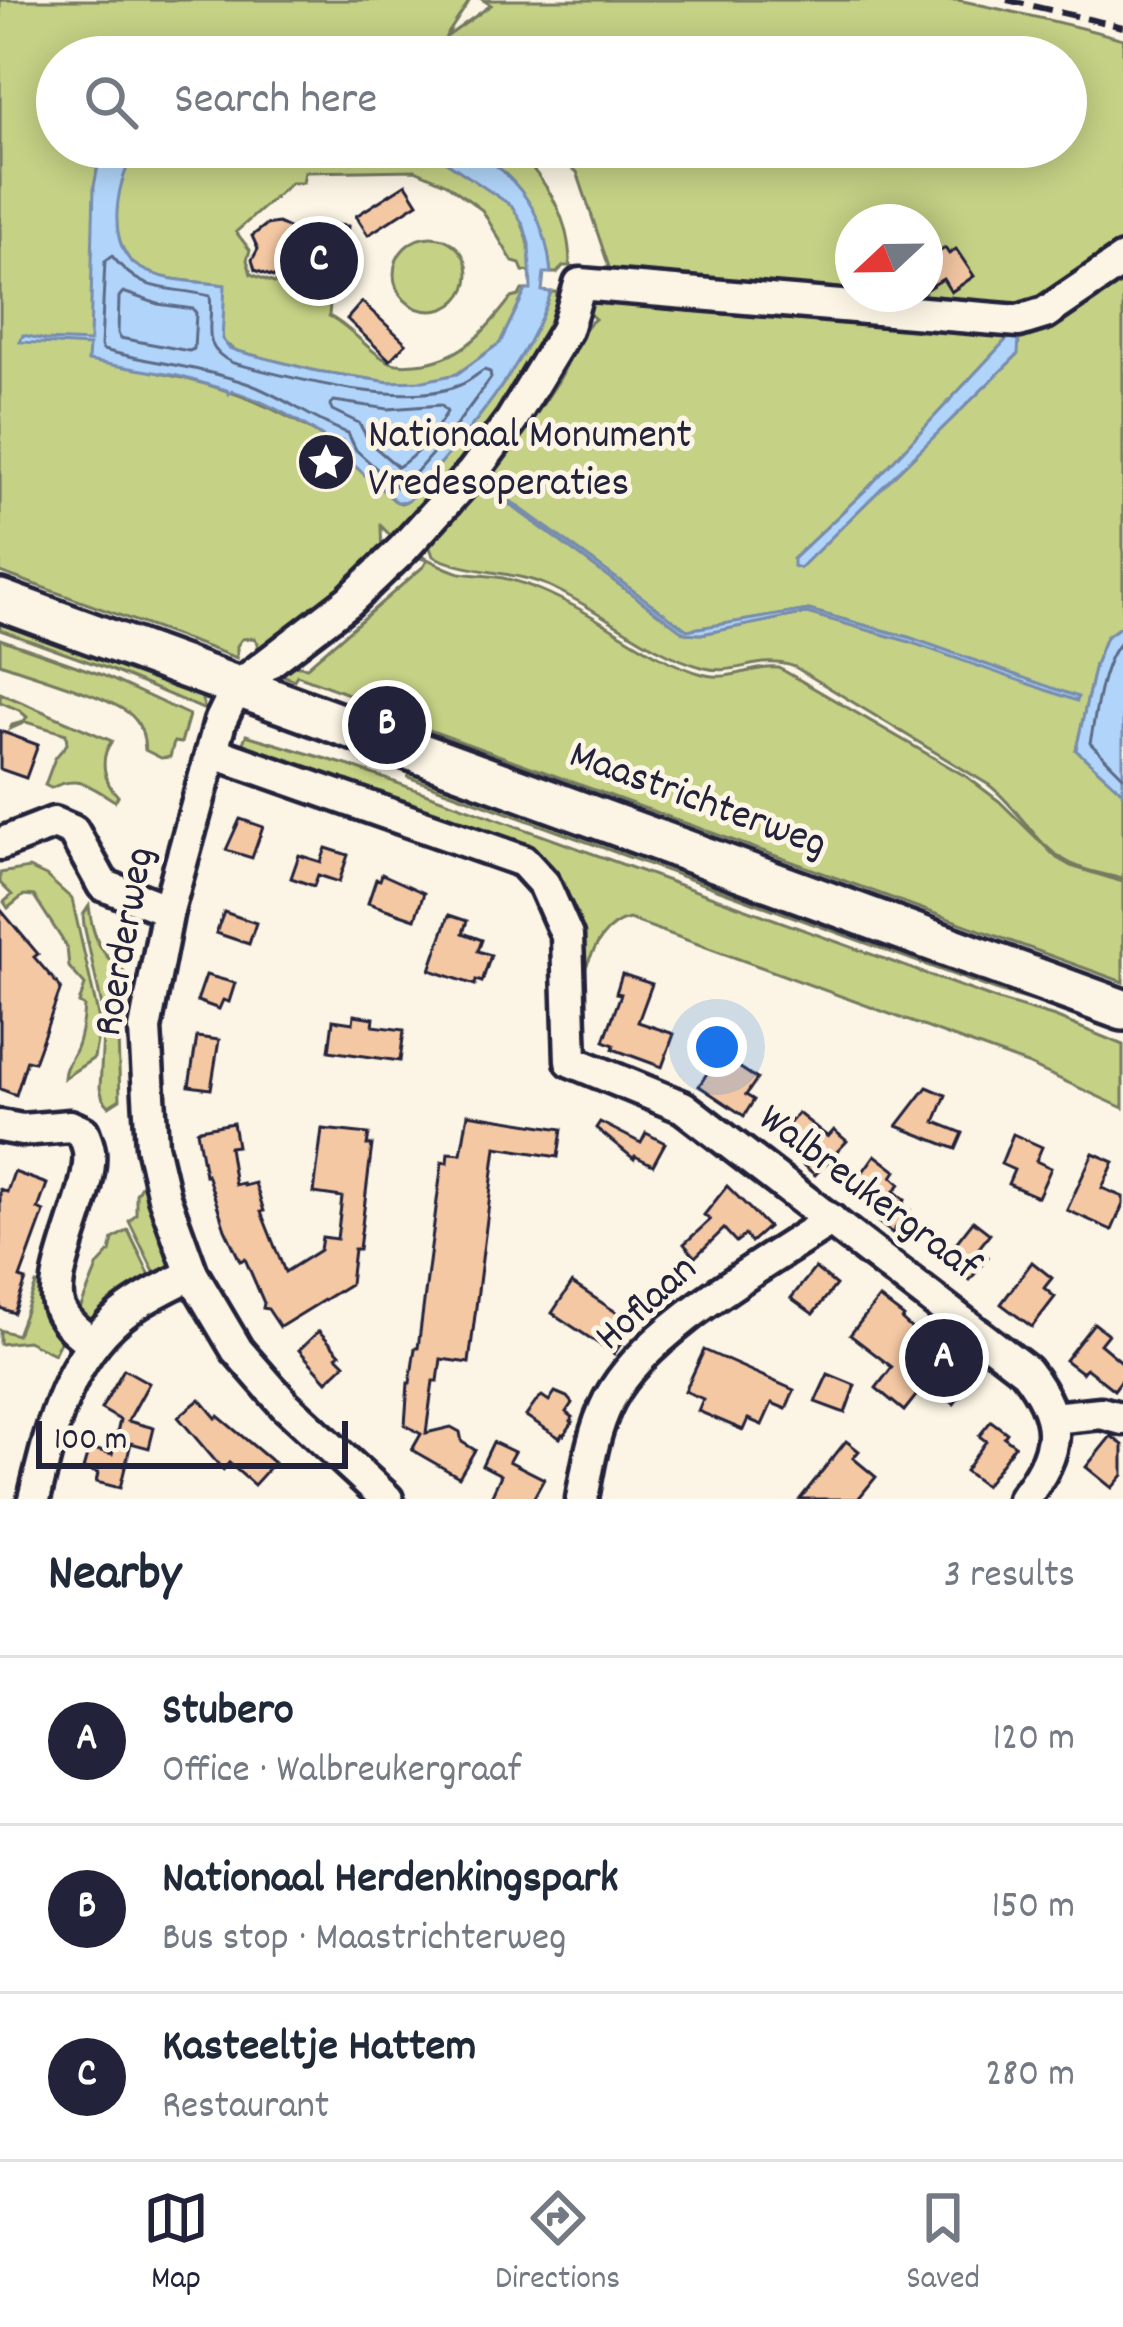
<!DOCTYPE html>
<html lang="en">
<head>
<meta charset="utf-8">
<style>
  :root { --surface:#fff; --page:#f2f2f3; --text:#1f2937; --muted:#747a83; --line:#e0e1e3; --accent:#22223b }
  body { margin:0; font-family:Dekko,sans-serif; background:var(--page); color:var(--text) }
  .compass { position:absolute; left:835px; top:204px; width:108px; height:108px; border-radius:50%; background:var(--surface); box-shadow:0 6px 30px #0003; rotate:248deg }
  .scale { position:absolute; left:36px; bottom:30px; width:312px; box-sizing:border-box; padding-left:12px; border:6px solid #22223b; border-top:0; font-size:33px; line-height:42px; white-space:nowrap; color:#22223b; -webkit-text-stroke:9px #fcf5e5; paint-order:stroke }
  .you { position:absolute; left:717px; top:1047px; width:42px; height:42px; margin:-30px; border:9px solid #fff; border-radius:50%; background:#1a73e8; box-shadow:0 0 0 18px #1a73e833 }
  .badge { display:grid; place-items:center; width:78px; height:78px; border-radius:50%; background:var(--accent); color:#fff; font-size:39px; font-weight:700 }
  .pin { position:absolute; translate:-50% -50%; border:6px solid #fff; box-shadow:0 3px 12px #0006 }
  .list { margin:0; padding:0; list-style:none }
  h2 { display:flex; justify-content:space-between; align-items:center; height:156px; margin:0; padding:0 48px; font-size:51px }
  h2 small { font-size:39px; font-weight:400; color:var(--muted) }
  .list li { display:grid; grid-template-columns:78px 1fr auto; gap:36px; align-items:center; box-sizing:border-box; height:168px; padding:0 48px; border-top:3px solid var(--line) }
  .list b { display:block; font-size:45px; white-space:nowrap }
  .list p { margin:0; font-size:39px; white-space:nowrap; color:var(--muted) }
  .list em { font-size:39px; font-style:normal; color:var(--muted) }
  .icon { flex:none; width:66px; height:66px; fill:none; stroke:currentColor; stroke-width:2; stroke-linecap:round; stroke-linejoin:round }
  .map { position:relative; flex:none; width:1123px; height:1499px; overflow:hidden }
  .search { position:absolute; background:var(--surface); box-shadow:0 6px 30px #0003; left:36px; right:36px; top:36px; height:132px; display:flex; align-items:center; gap:30px; box-sizing:border-box; padding:0 42px; border-radius:66px; color:var(--muted); font-size:45px }
  .sheet { height:660px; background:var(--surface) }
  nav { display:flex; justify-content:space-around; align-items:center; box-sizing:border-box; height:168px; border-top:3px solid var(--line); background:var(--surface); font-size:33px; color:var(--muted) }
  nav a { display:grid; justify-items:center; gap:6px }
  nav .on { color:var(--accent) }
  .map>svg:first-child { display:block }
  .green { fill:#c5d185; stroke:#747a60; stroke-width:3; fill-rule:evenodd }
  .water { fill:#b1d5fa; stroke:#788dae; stroke-width:3 }
  .lines { fill:none; stroke-linecap:round; stroke-linejoin:round }
  .shore { stroke:#5b6a87; stroke-width:3 }
  .building { fill:#f5c8a4; stroke:#22223b; stroke-width:3 }
  .minor-casing { stroke:#22223b; stroke-width:39 }
  .major-casing { stroke:#22223b; stroke-width:48 }
  .minor { stroke:#fcf5e5; stroke-width:30 }
  .major { stroke:#fcf5e5; stroke-width:39 }
  .rail { stroke:#22223b; stroke-width:6; stroke-dasharray:18 9; stroke-linecap:butt }
  .labels { text-anchor:middle; dominant-baseline:central; stroke-width:10; stroke-linejoin:round; paint-order:stroke }
  .poi-label { font-size:42px; fill:#22223b; stroke:#fcf5e5; text-anchor:start }
  .street-label { font-size:42px; fill:#22223b; stroke:#fcf5e5 }
</style>
</head>
<body>
<div class="map">
<svg width="1123" height="1499" viewBox="0 0 1123 1499">
  <rect width="100%" height="100%" fill="#fcf5e5"/>
  <filter id="ink" filterUnits="userSpaceOnUse"><feTurbulence type="fractalNoise" baseFrequency=".00833" numOctaves="2"/><feDisplacementMap in="SourceGraphic" scale="24" xChannelSelector="R" yChannelSelector="G"/><feConvolveMatrix kernelMatrix="1 2 1 2 8 2 1 2 1" color-interpolation-filters="sRGB"/></filter>
  <g filter="url(#ink)">
    <g class="green">
      <path d="M 0,0 L 470,0 L 445,38 L 491,5 L 483,0 L 958,0 C 1014,12 1069,24 1123,39 L 1123,251 L 1023,309 L 613,279 L 577,172 L 543,147 L 1066,147 L 1066,57 L 444,57 L 441,54 L 441,57 L 57,57 L 57,147 L 106,147 L 97,168 L 95,209 L 160,373 C 224,386 280,407 333,444 L 343,440 L 341,454 L 395,501 L 401,503 L 408,501 C 463,438 522,372 551,292 L 556,292 L 558,299 L 564,301 L 517,400 L 394,539 L 381,526 L 382,558 L 261,656 L 256,649 L 258,643 L 254,638 L 242,639 L 237,646 L 237,658 L 0,572 ZM 853,222 L 925,222 L 925,294 L 853,294 Z"/>
      <path d="M 140,147 L 384,147 L 433,153 L 504,198 C 526,218 529,243 532,272 L 523,271 L 520,264 L 513,262 L 482,210 L 447,184 L 415,170 L 305,172 L 303,183 L 291,183 L 236,232 L 250,250 L 247,260 L 251,274 L 274,283 L 287,282 L 290,290 L 331,291 L 329,316 C 352,327 366,350 388,361 C 398,367 414,364 425,363 C 465,356 487,329 511,298 L 519,296 L 522,290 L 526,290 L 500,343 L 457,374 L 424,382 L 389,382 L 316,371 L 237,351 L 224,343 L 222,336 L 224,285 C 197,281 164,282 140,268 C 103,248 115,172 140,147 Z"/>
      <path d="M 472,147 L 511,147 C 546,178 570,218 570,266 L 563,266 L 557,273 L 551,273 L 548,253 L 505,173 Z"/>
      <circle cx="431" cy="274" r="37"/>
      <path d="M 1123,263 L 1123,625 L 1106,637 L 1095,665 L 1076,750 L 1123,792 L 1123,879 C 1104,874 1083,871 1066,861 C 1035,844 1018,807 989,785 L 795,667 C 759,654 737,676 705,668 C 648,653 602,610 549,586 C 512,570 469,574 433,556 L 425,534 L 432,540 L 482,484 L 685,633 L 701,634 L 807,613 L 907,641 L 1077,697 L 908,637 L 809,610 L 687,630 L 484,482 C 512,451 534,418 557,383 C 570,363 576,333 595,319 L 586,311 L 595,297 L 995,323 ZM 1018,338 L 1017,355 L 800,568 L 793,559 L 869,487 L 1007,339 Z"/>
      <path d="M 409,551 C 427,557 441,568 460,573 C 472,575 484,575 497,577 C 518,580 539,589 558,598 C 608,621 652,661 706,675 C 731,681 754,665 779,668 L 967,777 L 999,801 L 1057,858 L 1071,866 L 1123,882 L 1123,982 L 388,715 L 389,709 L 297,675 L 294,680 L 284,676 L 284,664 L 307,667 L 424,566 L 427,560 L 406,554 Z"/>
      <polygon points="0,614 200,692 205,710 106,668 0,630"/>
      <path d="M 0,639 L 102,675 L 189,715 L 181,743 L 174,742 L 170,757 L 161,758 L 145,750 C 144,737 142,726 132,716 C 112,697 29,674 0,663 Z"/>
      <path d="M 0,693 L 112,741 C 99,757 103,782 118,796 L 115,801 C 91,787 80,774 51,788 L 45,785 L 55,758 L 67,744 L 66,734 L 26,722 L 10,729 L 12,725 L 23,722 L 27,717 L 19,710 L 0,702 Z"/>
      <path d="M 246,735 L 350,766 L 998,1000 L 1055,1017 L 1123,1045 L 1123,1108 L 1027,1064 L 629,919 C 604,924 594,949 584,971 L 582,970 L 577,913 L 561,880 L 554,882 L 240,751 Z"/>
      <polygon points="413,764 1086,1016 1001,992 408,777"/>
      <path d="M 29,868 L 46,876 L 72,899 L 100,1024 L 94,1058 L 64,1078 C 65,1064 71,1060 76,1048 C 81,1036 83,1019 84,1006 L 79,1003 L 85,985 L 69,967 L 67,947 L 34,896 L 24,895 L 8,908 L 4,902 L 12,895 L 0,883 L 0,873 Z"/>
      <path d="M 89,906 C 92,935 100,955 124,972 L 118,1035 L 120,1099 L 109,1106 L 103,1099 L 100,1088 L 104,1016 L 84,925 L 83,915 Z"/>
      <polygon points="147,1176 174,1262 173,1270 156,1276 129,1221 136,1214 136,1194"/>
      <polygon points="128,1230 151,1278 149,1286 92,1324 76,1319 98,1265 110,1252 113,1239"/>
      <polygon points="36,1284 46,1287 65,1332 54,1354 27,1341 0,1344 0,1330 17,1335"/>
    </g>
    <g class="water">
      <path d="M 106,147 L 140,147 C 116,172 103,249 140,268 C 165,282 197,281 225,285 L 222,339 L 229,348 L 237,351 L 316,371 L 389,382 L 424,381 L 457,374 L 500,343 L 526,290 L 531,290 L 529,244 L 524,226 L 512,206 L 433,153 L 384,147 L 472,147 C 521,181 545,213 551,273 L 544,273 L 542,291 L 551,292 C 525,370 461,440 408,501 L 397,502 L 341,454 L 342,441 L 333,444 C 302,422 268,402 232,391 L 229,394 L 227,390 L 178,376 L 88,361 L 89,346 L 20,342 L 23,335 L 46,340 L 90,342 L 94,186 L 99,162 Z"/>
      <polygon points="1019,337 1018,354 800,568 793,566 793,559 869,487 1007,339"/>
      <polygon points="484,482 687,630 808,610 908,637 1078,697 1077,701 907,641 807,613 701,634 685,633 482,484"/>
      <polygon points="1123,625 1123,792 1076,750 1095,665 1106,637"/>
    </g>
    <g class="lines">
      <g class="shore">
        <path d="M 112,256 C 144,296 165,285 210,296 C 214,325 198,347 233,363 C 292,378 403,409 460,385 C 469,382 477,374 484,370 L 490,372 L 491,378 L 452,431 L 404,486 L 398,488 L 356,450 L 348,433 C 314,421 284,397 249,384 C 201,367 152,363 103,350 L 101,346 L 105,261 Z"/>
        <polygon points="123,292 158,304 193,309 196,313 194,349 189,351 120,338 118,333 119,297"/>
        <path d="M 334,401 L 388,409 L 441,405 L 447,412 C 435,432 417,455 398,467 L 370,443 L 359,423 L 332,410 L 330,405 Z"/>
        <path d="M 1123,640 C 1101,659 1096,714 1090,743 L 1123,776"/>
      </g>
    </g>
    <g class="building">
      <polygon points="406,184 418,203 368,235 356,216"/>
      <polygon points="307,222 348,226 342,284 301,281 301,271 273,277 255,270 252,260 258,249 252,236 266,225 278,223 306,236"/>
      <polygon points="925,230 939,252 945,248 949,254 956,249 974,276 951,292 943,279 925,290"/>
      <polygon points="362,302 406,343 390,360 347,319"/>
      <polygon points="0,731 38,745 26,778 0,769"/>
      <polygon points="240,819 263,827 252,858 226,850"/>
      <polygon points="326,848 348,855 339,882 318,875 314,886 291,878 299,855 321,862"/>
      <polygon points="382,874 424,893 415,919 368,903 376,879 380,880"/>
      <polygon points="0,909 38,954 34,957 61,988 34,1062 27,1060 16,1095 0,1089"/>
      <polygon points="224,912 256,923 249,944 216,933"/>
      <polygon points="449,915 467,921 463,933 482,940 478,951 491,955 482,982 476,980 475,985 430,970"/>
      <polygon points="622,974 652,984 638,1022 674,1034 662,1067 613,1049 614,1045 604,1041 621,994 616,993"/>
      <polygon points="206,975 235,983 229,1002 223,1000 219,1009 197,1001"/>
      <polygon points="354,1015 374,1018 373,1026 404,1030 400,1061 329,1051 333,1020 353,1023"/>
      <polygon points="197,1037 219,1040 211,1089 189,1086"/>
      <polygon points="719,1054 757,1079 746,1095 754,1100 744,1116 699,1086"/>
      <polygon points="927,1087 946,1095 935,1122 963,1133 956,1149 897,1126"/>
      <polygon points="798,1113 828,1137 834,1130 847,1141 815,1175 803,1165 805,1162 768,1133 780,1118 789,1124"/>
      <polygon points="468,1114 562,1129 558,1157 496,1147 469,1363 441,1359 438,1381 433,1381 426,1433 451,1427 460,1432 462,1442 475,1450 459,1477 412,1450 421,1434 405,1425 408,1383 410,1383 415,1348 418,1348 442,1162 447,1163 448,1153 461,1154"/>
      <polygon points="600,1122 641,1143 646,1133 665,1143 653,1165 635,1156 634,1159 596,1128"/>
      <polygon points="233,1123 237,1146 229,1147 235,1185 243,1183 244,1186 255,1183 264,1211 261,1212 285,1272 320,1250 322,1237 337,1239 342,1197 314,1193 322,1129 369,1134 367,1145 372,1145 359,1249 354,1249 350,1284 280,1327 268,1309 263,1308 264,1303 245,1259 240,1261 225,1229 207,1174 205,1175 197,1131 200,1129"/>
      <polygon points="1013,1134 1042,1147 1036,1161 1051,1168 1038,1197 1008,1184 1014,1170 1001,1164"/>
      <polygon points="1093,1153 1114,1162 1102,1188 1123,1197 1123,1204 1112,1230 1067,1210"/>
      <polygon points="875,1155 896,1171 892,1177 900,1184 894,1191 905,1200 902,1204 910,1210 892,1233 878,1222 883,1215 869,1204 872,1201 863,1194 866,1190 855,1183"/>
      <polygon points="14,1172 47,1184 38,1209 44,1212 20,1278 26,1280 14,1313 0,1308 0,1189 7,1192"/>
      <polygon points="727,1186 768,1227 751,1242 745,1235 736,1242 724,1229 695,1257 684,1244 710,1220 704,1215"/>
      <polygon points="973,1221 990,1234 978,1249 988,1257 970,1280 949,1264 958,1253 952,1248"/>
      <polygon points="1032,1262 1052,1278 1044,1288 1055,1297 1032,1327 1001,1304"/>
      <polygon points="815,1268 836,1285 813,1314 791,1298"/>
      <polygon points="572,1283 634,1324 614,1354 552,1313"/>
      <polygon points="879,1298 904,1317 902,1320 913,1330 937,1349 940,1345 957,1358 947,1369 968,1386 954,1404 933,1388 926,1397 919,1392 904,1411 876,1388 892,1367 850,1335"/>
      <polygon points="1094,1323 1108,1334 1100,1344 1123,1363 1123,1378 1114,1390 1086,1368 1082,1373 1065,1360"/>
      <polygon points="319,1331 340,1354 337,1356 345,1364 327,1381 299,1350"/>
      <polygon points="704,1350 794,1390 786,1409 772,1403 762,1425 748,1419 743,1430 698,1411 703,1399 685,1391"/>
      <polygon points="124,1369 149,1383 128,1421 154,1428 149,1448 131,1443 120,1488 96,1482 98,1473 83,1469 89,1448 112,1454 120,1420 101,1409"/>
      <polygon points="828,1374 855,1385 845,1413 815,1402"/>
      <polygon points="555,1392 567,1397 572,1403 566,1412 573,1417 571,1421 573,1422 564,1435 562,1434 560,1438 526,1416 538,1399 542,1396 549,1401"/>
      <polygon points="200,1399 216,1418 218,1416 274,1463 254,1485 229,1463 223,1470 178,1417"/>
      <polygon points="991,1421 1007,1433 1004,1437 1015,1445 985,1486 965,1471 986,1441 979,1436"/>
      <polygon points="1111,1436 1123,1445 1123,1475 1112,1488 1086,1467"/>
      <polygon points="846,1441 859,1451 853,1458 876,1477 858,1499 800,1499"/>
      <polygon points="493,1442 514,1452 509,1461 544,1479 533,1499 490,1499 501,1475 482,1465"/>
    </g>
    <g class="lines">
      <g class="minor-casing">
        <g id="minor">
          <path d="M 212,752 L 523,861 L 544,884 L 567,936 L 571,1061 L 683,1107 L 1026,1371 C 1064,1420 1061,1451 1023,1499"/>
          <polyline points="0,844 54,823 73,831 103,885 168,910"/>
          <path d="M 0,1126 L 22,1130 L 70,1126 L 83,1132 C 85,1138 88,1144 89,1151 C 94,1194 44,1277 60,1310 C 67,1325 80,1334 93,1344"/>
          <polyline points="1052,1418 1101,1413 1123,1419"/>
          <path d="M 34,1499 C 51,1432 64,1363 120,1316 C 141,1299 168,1286 192,1274"/>
          <polyline points="387,1499 285,1405 237,1350 192,1274 164,1197 152,1146 145,1029 168,910 220,722 237,687 349,601 402,550 473,472 511,421 566,330 580,284 1019,321 1045,313 1123,260"/>
          <path d="M 582,1499 C 588,1466 593,1431 609,1400 C 645,1330 765,1264 831,1220"/>
        </g>
      </g>
      <g class="major-casing">
        <polyline id="major" points="0,600 1123,1010"/>
      </g>
      <use href="#minor" class="minor"/>
      <use href="#major" class="major"/>
      <polyline class="rail" points="1007,0 1123,27"/>
    </g>
  </g>
  <defs>
    <g id="sight-disc" transform="scale(3)"><circle r="9.5" fill="#22223b" stroke="#fcf5e5"/><path d="M0-6L1.8-2.2L6-1.7L2.9 1.2L3.7 5.4L0 3.3L-3.7 5.4L-2.9 1.2L-6-1.7L-1.8-2.2Z" fill="#fff"/></g>
  </defs>
  <g fill-rule="evenodd">
    <use href="#sight-disc" x="326" y="462"/>
  </g>
  <g class="labels">
    <g class="poi-label">
      <text x="368" y="438">Nationaal Monument<tspan x="368" dy="48">Vredesoperaties</tspan></text>
    </g>
    <g class="street-label">
      <text transform="translate(697 802) rotate(20)">Maastrichterweg</text>
      <text transform="translate(127 942) rotate(-80)">Roerderweg</text>
      <text transform="translate(867 1195) rotate(37)">Walbreukergraaf</text>
      <text transform="translate(648 1305) rotate(-42)">Hoflaan</text>
    </g>
  </g>
</svg>
<svg class="compass" viewBox="-18 -18 36 36"><path d="M0-13l5 13h-10z" fill="#e53935"/><path d="M0 13l5-13h-10z" fill="#747a83"/></svg>
<div class="scale">100 m</div>
<div class="you"></div>
<div class="pin badge" style="left:944px;top:1358px">A</div>
<div class="pin badge" style="left:387px;top:725px">B</div>
<div class="pin badge" style="left:319px;top:261px">C</div>
<div class="search"><svg class="icon" aria-label="search" viewBox="0 0 24 24"><circle cx="10" cy="10" r="6"/><path d="M15 15l6 6"/></svg>Search here</div>
</div>
<section class="sheet">
<h2>Nearby<small>3 results</small></h2>
<ul class="list">
<li><span class="badge">A</span><div><b>Stubero</b><p>Office · Walbreukergraaf</p></div><em>120 m</em></li>
<li><span class="badge">B</span><div><b>Nationaal Herdenkingspark</b><p>Bus stop · Maastrichterweg</p></div><em>150 m</em></li>
<li><span class="badge">C</span><div><b>Kasteeltje Hattem</b><p>Restaurant</p></div><em>280 m</em></li>
</ul>
</section>
<nav>
<a class="on"><svg class="icon" aria-label="map" viewBox="0 0 24 24"><path d="M3 6l6-2 6 2 6-2v14l-6 2-6-2-6 2zM9 4v14M15 6v14"/></svg>Map</a>
<a><svg class="icon" aria-label="directions" viewBox="0 0 24 24"><path d="M12 3l9 9-9 9-9-9zM9 14v-3h6M13 9l2 2-2 2"/></svg>Directions</a>
<a><svg class="icon" aria-label="saved" viewBox="0 0 24 24"><path d="M7 4h10v16l-5-4-5 4z"/></svg>Saved</a>
</nav>
</body>
</html>
